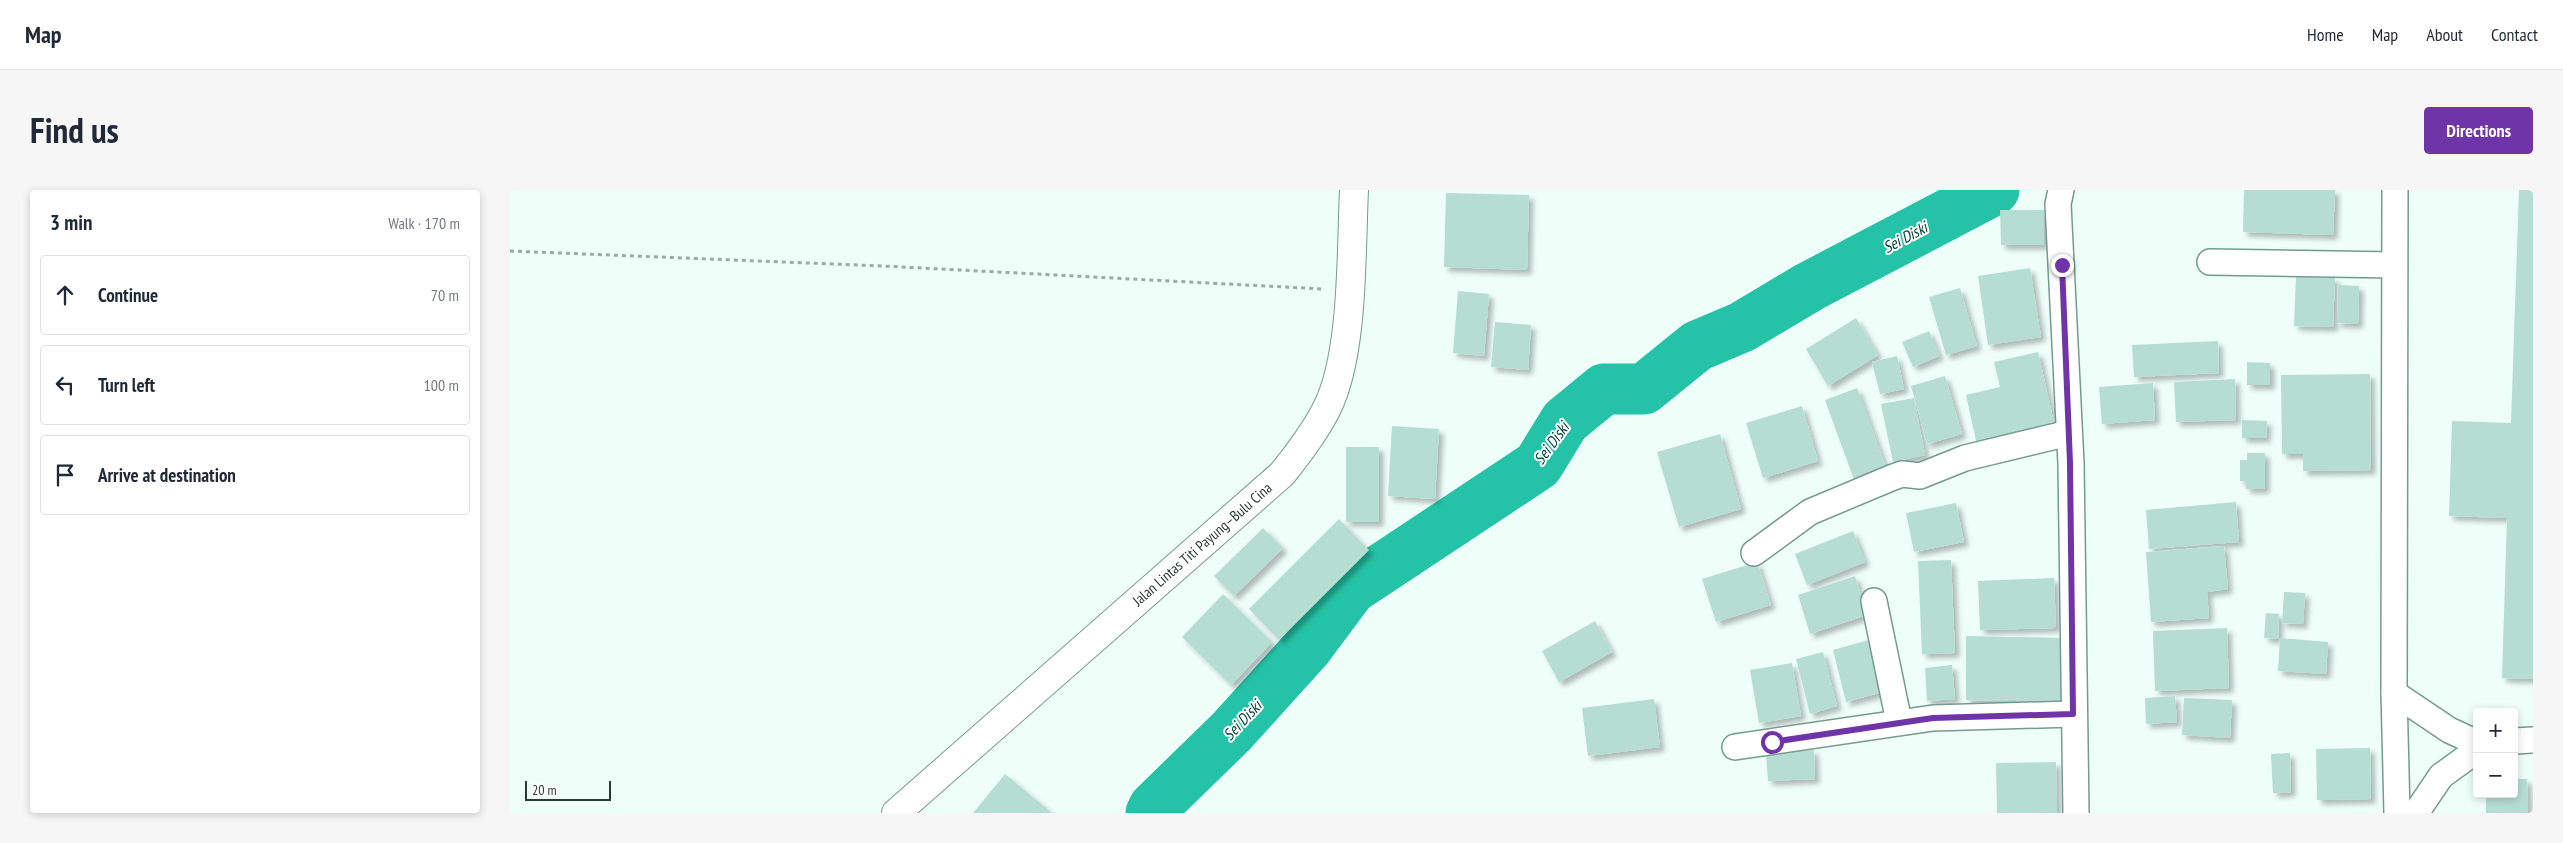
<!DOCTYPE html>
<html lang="en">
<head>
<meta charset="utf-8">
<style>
  :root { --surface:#fff; --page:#f6f6f7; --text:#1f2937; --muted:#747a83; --line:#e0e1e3; --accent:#7034a9 }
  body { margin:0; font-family:"PT Sans Narrow",sans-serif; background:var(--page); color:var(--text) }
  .controls { position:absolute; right:15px; bottom:15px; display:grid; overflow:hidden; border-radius:5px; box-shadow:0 2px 8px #0003 }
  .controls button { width:45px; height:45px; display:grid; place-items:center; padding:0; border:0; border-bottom:1px solid var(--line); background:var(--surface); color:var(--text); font:25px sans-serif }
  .scale { position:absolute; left:15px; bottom:12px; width:86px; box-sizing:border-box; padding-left:5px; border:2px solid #293935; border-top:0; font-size:14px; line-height:18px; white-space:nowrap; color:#293935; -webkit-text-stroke:4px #fff; paint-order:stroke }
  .stop { position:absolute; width:15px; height:15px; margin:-11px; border:4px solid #7034a9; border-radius:50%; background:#fff }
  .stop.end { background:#7034a9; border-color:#fff; box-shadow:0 1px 5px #0008 }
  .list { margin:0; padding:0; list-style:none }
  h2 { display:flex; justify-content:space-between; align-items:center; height:65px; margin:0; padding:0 20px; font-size:21px }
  h2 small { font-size:16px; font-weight:400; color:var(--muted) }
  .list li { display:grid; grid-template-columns:32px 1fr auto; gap:15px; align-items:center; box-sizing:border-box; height:80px; margin:0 10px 10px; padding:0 10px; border:1px solid var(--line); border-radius:5px }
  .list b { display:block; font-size:19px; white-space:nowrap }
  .list em { font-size:16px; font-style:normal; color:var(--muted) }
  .icon { flex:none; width:28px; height:28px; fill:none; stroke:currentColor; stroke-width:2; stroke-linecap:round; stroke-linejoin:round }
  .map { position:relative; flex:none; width:2023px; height:623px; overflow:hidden; border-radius:5px }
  header { display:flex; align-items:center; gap:30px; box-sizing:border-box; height:70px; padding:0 25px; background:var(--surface); border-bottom:1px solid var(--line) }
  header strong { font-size:24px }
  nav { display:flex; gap:28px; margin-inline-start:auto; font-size:18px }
  .intro { display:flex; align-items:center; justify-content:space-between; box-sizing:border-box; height:120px; padding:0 30px }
  h1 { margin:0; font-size:35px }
  .button { padding:12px 22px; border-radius:5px; background:var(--accent); color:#fff; font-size:18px; font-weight:700 }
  main { display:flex; gap:30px; padding:0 30px }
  aside { flex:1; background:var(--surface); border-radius:5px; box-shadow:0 2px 8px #0003 }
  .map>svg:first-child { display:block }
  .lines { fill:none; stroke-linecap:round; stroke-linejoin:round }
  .river { stroke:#24c2a6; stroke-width:51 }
  .building { fill:#b6ddd2; filter:url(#shadow) }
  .street-casing { stroke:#759a90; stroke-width:28 }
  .primary-casing { stroke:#759a90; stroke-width:30 }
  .path { stroke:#9aaaa5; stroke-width:3; stroke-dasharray:4 4; stroke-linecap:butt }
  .street { stroke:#fff; stroke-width:25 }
  .primary { stroke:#fff; stroke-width:28 }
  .route { stroke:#7034a9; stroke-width:6 }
  .labels { text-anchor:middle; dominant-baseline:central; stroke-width:4; stroke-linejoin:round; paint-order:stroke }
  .street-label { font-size:15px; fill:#293935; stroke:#fff }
  .water-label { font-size:16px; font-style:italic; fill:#004237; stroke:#fff }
</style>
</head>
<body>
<header>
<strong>Map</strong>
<nav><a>Home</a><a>Map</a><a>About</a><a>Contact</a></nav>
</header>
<div class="intro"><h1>Find us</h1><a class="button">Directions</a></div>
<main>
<aside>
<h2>3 min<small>Walk · 170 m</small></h2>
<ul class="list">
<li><svg class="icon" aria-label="ahead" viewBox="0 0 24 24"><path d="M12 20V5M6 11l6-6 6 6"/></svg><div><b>Continue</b></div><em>70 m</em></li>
<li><svg class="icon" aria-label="left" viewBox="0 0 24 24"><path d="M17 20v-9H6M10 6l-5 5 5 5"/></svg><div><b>Turn left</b></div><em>100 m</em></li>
<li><svg class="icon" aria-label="arrive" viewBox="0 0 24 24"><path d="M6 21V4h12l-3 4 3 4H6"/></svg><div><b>Arrive at destination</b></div></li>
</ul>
</aside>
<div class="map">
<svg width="2023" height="623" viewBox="0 0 2023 623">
  <defs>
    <filter id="shadow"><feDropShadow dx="4.5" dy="4.5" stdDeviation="2.5" flood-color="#0004"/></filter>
  </defs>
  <rect width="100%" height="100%" fill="#eefef9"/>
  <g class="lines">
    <polyline class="river" points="641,623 644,617 721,542 797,458 841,399 1028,275 1055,231 1094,199 1134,199 1187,156 1232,137 1299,97 1484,0"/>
  </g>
  <g class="building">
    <polygon points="1734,0 1825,0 1823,45 1733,42"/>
    <polygon points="2009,0 2023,0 2023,489 1992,488 1997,328 1939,326 1942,231 2001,233"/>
    <polygon points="936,3 1019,5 1017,80 934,77"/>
    <polygon points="1490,20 1534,20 1534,55 1491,55"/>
    <polygon points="1520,78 1531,147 1478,155 1468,86"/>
    <polygon points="1786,87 1825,88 1823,137 1784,136"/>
    <polygon points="1828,95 1849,96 1848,134 1827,133"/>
    <polygon points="1450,98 1467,156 1436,165 1419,107"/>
    <polygon points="948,101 979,104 974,166 943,163"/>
    <polygon points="1346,128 1368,165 1318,196 1296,159"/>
    <polygon points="985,132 1021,135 1018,180 981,177"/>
    <polygon points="1419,141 1429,166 1403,177 1392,152"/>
    <polygon points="1708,151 1709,183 1624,187 1622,155"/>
    <polygon points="1528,162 1545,237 1467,255 1456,205 1490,197 1484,172"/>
    <polygon points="1387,166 1394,199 1370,204 1362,172"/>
    <polygon points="1737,172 1760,173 1760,195 1737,195"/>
    <polygon points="1860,184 1861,280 1793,281 1793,264 1772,264 1771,185"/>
    <polygon points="1435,186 1452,244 1417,254 1401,196"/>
    <polygon points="1725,189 1726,230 1666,232 1664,192"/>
    <polygon points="1643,193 1645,230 1592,234 1589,197"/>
    <polygon points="1347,198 1377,281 1345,292 1315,210"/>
    <polygon points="1404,208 1415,265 1383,272 1371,214"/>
    <polygon points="1292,216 1308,271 1253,288 1236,233"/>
    <polygon points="1732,230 1757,231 1756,248 1732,248"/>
    <polygon points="882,236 929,239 925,309 878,306"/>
    <polygon points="1210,244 1231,319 1169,337 1147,262"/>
    <rect x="836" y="257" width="33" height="75"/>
    <polygon points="1737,263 1755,263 1755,299 1736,299 1736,291 1730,291 1730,270 1737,270"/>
    <polygon points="1726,312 1729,352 1639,359 1636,320"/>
    <polygon points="1446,313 1454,352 1404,362 1396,323"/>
    <polygon points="829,329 859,360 769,450 739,419"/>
    <polygon points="753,338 773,358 724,406 704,386"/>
    <polygon points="1343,341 1355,372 1297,395 1285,364"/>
    <polygon points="1714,356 1718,399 1697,402 1699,428 1641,432 1636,362"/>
    <polygon points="1441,370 1445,463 1412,464 1408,371"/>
    <polygon points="1247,372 1261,415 1206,432 1192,389"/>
    <polygon points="1345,386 1357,425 1300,444 1288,405"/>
    <polygon points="1544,388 1546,438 1470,440 1468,391"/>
    <polygon points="1774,402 1795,403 1793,434 1772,433"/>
    <polygon points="713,404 762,452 721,495 672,447"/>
    <polygon points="1756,423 1769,424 1768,449 1754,448"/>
    <polygon points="1085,431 1102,462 1049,492 1032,461"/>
    <polygon points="1717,438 1719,498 1645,501 1643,441"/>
    <polygon points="1456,446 1556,448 1555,512 1456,510"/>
    <polygon points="1770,448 1818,452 1816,484 1768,481"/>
    <polygon points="1362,449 1376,501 1336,512 1323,460"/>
    <polygon points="1313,462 1327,516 1300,524 1286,469"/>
    <polygon points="1282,473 1291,526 1249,533 1240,480"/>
    <polygon points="1442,475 1445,509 1417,511 1415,478"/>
    <polygon points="1665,506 1667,532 1636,534 1635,508"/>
    <polygon points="1674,508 1722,510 1720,548 1672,545"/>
    <polygon points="1144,509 1150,557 1078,566 1072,518"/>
    <polygon points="1860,558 1861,609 1807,610 1806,559"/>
    <polygon points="1304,560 1305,589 1258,591 1256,563"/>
    <polygon points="1780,563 1781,602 1763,603 1761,564"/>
    <polygon points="1546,572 1547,623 1487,623 1486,573"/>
    <polygon points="495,584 542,623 463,623"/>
    <polygon points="2004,589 2017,589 2018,623 1976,623 1976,604 2004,604"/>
  </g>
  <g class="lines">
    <g class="street-casing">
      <g id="street">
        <polyline points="1551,0 1548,14 1561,273 1566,623"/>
        <polyline points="1885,0 1884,503 1887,623"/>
        <polyline points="1700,72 1884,75"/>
        <polyline points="1244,363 1300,322 1381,288 1392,284 1410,286 1455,268 1559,243"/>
        <polyline points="1364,411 1389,532"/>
        <polyline points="1884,503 1939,540 1967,553"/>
        <polyline points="2004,551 2023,550"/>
        <polyline points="1225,557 1423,528 1563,524"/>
        <polyline points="1906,623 1931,586 1967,560"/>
      </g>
    </g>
    <g class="primary-casing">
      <path id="primary" d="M 386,623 L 772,284 C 789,263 805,242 817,218 C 844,164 841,61 844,0"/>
    </g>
    <polyline class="path" points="0,61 373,76 813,99"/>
    <use href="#street" class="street"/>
    <use href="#primary" class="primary"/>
  </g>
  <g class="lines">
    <polyline class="route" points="1262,552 1423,528 1563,524 1560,273 1552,75"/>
  </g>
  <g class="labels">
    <g class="street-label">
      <text transform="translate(692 354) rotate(-41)">Jalan Lintas Titi Payung–Bulu Cina</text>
    </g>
    <g class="water-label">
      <text transform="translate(1395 47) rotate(-28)">Sei Diski</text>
      <text transform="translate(1041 253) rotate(-54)">Sei Diski</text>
      <text transform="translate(732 530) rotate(-47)">Sei Diski</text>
    </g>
  </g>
</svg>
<div class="controls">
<button>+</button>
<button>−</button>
</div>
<div class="scale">20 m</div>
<div class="stop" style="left:1262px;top:552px"></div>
<div class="stop end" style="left:1552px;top:75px"></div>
</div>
</main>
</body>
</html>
